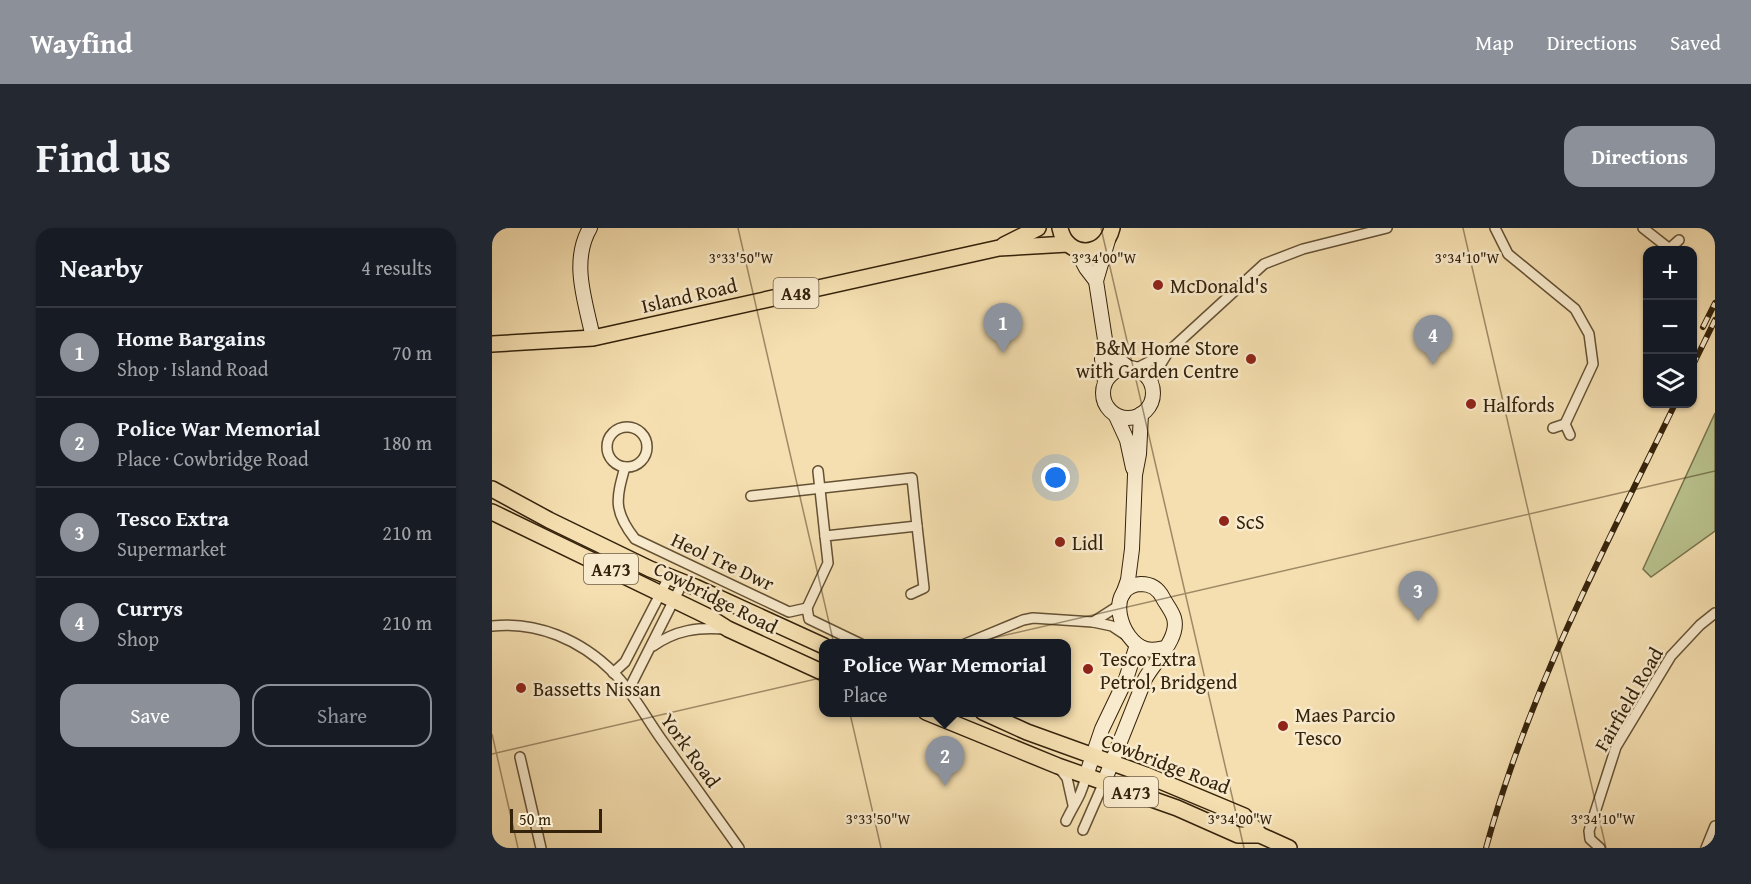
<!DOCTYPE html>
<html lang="en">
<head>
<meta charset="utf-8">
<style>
  :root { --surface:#171b24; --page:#242831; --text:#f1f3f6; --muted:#9ea1a6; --line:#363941; --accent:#8c9099 }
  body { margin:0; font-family:"Gentium Book Plus",serif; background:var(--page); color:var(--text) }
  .controls { position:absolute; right:18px; top:18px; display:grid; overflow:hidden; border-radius:12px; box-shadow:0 2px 4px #0004 }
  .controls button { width:54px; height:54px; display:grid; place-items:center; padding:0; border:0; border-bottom:2px solid var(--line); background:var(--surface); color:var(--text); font:30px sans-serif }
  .scale { position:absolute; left:18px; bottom:15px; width:92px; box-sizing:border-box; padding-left:6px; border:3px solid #34220b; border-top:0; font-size:16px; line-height:21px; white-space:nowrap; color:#34220b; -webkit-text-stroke:4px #f8eacc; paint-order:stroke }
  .you { position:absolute; left:564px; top:250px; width:21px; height:21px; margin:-15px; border:4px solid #fff; border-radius:50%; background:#1a73e8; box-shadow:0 0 0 9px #1a73e833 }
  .badge { display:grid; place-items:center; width:39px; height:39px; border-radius:50%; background:var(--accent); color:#fff; font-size:20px; font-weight:700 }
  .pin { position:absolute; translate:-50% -50px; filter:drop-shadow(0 2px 3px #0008) }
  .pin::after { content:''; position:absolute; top:32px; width:21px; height:18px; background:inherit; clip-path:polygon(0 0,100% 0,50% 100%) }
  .popup { position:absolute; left:327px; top:411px; width:252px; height:78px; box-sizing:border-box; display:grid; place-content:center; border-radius:12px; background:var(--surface); filter:drop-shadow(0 2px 4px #0005); font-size:20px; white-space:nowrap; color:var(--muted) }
  .popup b { font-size:22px; color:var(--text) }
  .popup::after { content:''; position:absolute; left:50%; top:100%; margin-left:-12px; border:12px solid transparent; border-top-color:var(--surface) }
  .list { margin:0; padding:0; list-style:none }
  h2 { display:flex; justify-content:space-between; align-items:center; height:78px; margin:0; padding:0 24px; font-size:26px }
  h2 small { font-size:20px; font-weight:400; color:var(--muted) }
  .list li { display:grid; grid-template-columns:39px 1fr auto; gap:18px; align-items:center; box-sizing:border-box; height:90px; padding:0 24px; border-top:2px solid var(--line) }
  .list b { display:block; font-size:22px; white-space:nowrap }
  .list p { margin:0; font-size:20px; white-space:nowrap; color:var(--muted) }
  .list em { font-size:20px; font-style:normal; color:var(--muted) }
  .actions { display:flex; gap:12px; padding:18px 24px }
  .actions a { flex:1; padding:14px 0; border:2px solid var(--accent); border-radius:18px; text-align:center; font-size:21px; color:var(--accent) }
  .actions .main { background:var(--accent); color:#fff }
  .icon { flex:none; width:33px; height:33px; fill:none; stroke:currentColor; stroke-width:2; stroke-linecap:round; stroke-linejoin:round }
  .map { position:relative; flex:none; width:1223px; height:620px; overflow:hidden; border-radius:18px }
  header { display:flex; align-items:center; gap:36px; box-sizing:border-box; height:84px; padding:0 30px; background:var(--accent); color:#fff }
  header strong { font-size:28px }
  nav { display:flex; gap:33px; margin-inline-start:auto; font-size:21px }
  .intro { display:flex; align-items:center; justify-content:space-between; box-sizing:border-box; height:144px; padding:0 36px }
  h1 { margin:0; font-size:42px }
  .button { padding:15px 27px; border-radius:18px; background:var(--accent); color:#fff; font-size:21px; font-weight:700 }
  main { display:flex; gap:36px; padding:0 36px }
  aside { flex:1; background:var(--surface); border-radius:18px; box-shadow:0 2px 4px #0004 }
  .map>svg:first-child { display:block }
  .green { fill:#b9c28d; stroke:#76724c; stroke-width:1.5 }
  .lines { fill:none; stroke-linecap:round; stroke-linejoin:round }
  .street-casing { stroke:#645134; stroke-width:12 }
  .secondary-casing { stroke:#34220b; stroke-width:16 }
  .primary-casing { stroke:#34220b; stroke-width:18 }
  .street { stroke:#f8eacc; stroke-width:9 }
  .secondary { stroke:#f8eacc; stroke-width:14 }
  .primary { stroke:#f5dfb0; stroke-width:15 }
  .rail-casing { stroke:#34220b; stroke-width:6 }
  .rail { stroke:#f8eacc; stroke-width:4; stroke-dasharray:11; stroke-linecap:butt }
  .ticks { fill:none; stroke:#34220b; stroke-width:1.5; stroke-opacity:0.45 }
  .poi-dot { fill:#8f2418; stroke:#f8eacc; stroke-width:2 }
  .labels { text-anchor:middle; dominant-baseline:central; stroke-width:5; stroke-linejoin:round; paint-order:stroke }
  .shield { fill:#f8eacc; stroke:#6f5e45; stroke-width:1.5 }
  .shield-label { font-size:18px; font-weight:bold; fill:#34220b }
  .poi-label { font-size:20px; fill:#34220b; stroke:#f8eacc; text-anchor:start }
  .street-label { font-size:20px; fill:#34220b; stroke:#f8eacc }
  .ticks-label { font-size:15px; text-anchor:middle; fill:#34220b; stroke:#f8eacc; stroke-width:5; stroke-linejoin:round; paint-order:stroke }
</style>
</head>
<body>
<header>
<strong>Wayfind</strong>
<nav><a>Map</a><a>Directions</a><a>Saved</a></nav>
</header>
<div class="intro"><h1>Find us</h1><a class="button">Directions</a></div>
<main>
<aside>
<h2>Nearby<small>4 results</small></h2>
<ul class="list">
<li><span class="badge">1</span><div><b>Home Bargains</b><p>Shop · Island Road</p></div><em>70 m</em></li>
<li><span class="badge">2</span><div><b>Police War Memorial</b><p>Place · Cowbridge Road</p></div><em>180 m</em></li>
<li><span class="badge">3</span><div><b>Tesco Extra</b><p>Supermarket</p></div><em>210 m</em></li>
<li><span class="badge">4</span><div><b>Currys</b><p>Shop</p></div><em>210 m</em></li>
</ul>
<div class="actions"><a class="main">Save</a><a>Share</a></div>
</aside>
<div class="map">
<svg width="1223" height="620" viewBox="0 0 1223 620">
  <rect width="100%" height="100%" fill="#f5dfb0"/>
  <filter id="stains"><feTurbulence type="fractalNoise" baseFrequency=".00333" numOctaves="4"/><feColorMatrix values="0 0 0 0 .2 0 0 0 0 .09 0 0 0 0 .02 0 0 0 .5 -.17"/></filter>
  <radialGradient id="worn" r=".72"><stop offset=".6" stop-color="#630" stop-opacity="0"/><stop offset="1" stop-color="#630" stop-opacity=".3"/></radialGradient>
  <polygon class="green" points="1223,185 1223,303 1159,349 1151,341"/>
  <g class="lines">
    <g class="street-casing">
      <g id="street">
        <polyline points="1003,0 1016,26 1083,81 1097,106 1101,136 1073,196 1078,207"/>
        <polyline points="1151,0 1179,22"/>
        <polyline points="1177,21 1187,12"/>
        <polyline points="643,141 676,124 772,36 811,21 895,0"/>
        <polyline points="658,154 675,126"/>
        <circle cx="135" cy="219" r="20"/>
        <polyline points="1061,200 1073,196"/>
        <path d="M 133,239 C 124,271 121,283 143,311 L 297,384 L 315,380 L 317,391 L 369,416"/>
        <polyline points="326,243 333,308"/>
        <polyline points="259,268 420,250 425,298 333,308 336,335 315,380"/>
        <polyline points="419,366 432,360 425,298"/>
        <polyline points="601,394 626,378"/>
        <path d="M 0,398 C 45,393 89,412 121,444 C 141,464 155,492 172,515 C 197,550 222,585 247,620"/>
        <polyline points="473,416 531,392 541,390 601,394 620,398 635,408"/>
        <path d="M 161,418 C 184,402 206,399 233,401"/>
        <polyline points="121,445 133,434 177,349"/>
        <polyline points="136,463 191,354"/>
        <polyline points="28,529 49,620"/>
        <polyline points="568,541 575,550 581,577"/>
        <path d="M 574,593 C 583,574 589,569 594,548"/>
        <polyline points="591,602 612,554"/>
        <polyline points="1108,620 1098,611 1097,603 1124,519 1179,428 1208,397 1223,385"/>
        <polyline points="1214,620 1223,598"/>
      </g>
    </g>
    <g class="secondary-casing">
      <g id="secondary">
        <path d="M 98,0 C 78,34 94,75 101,110"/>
        <polyline points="584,21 594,40 604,53"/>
        <polyline points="614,118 621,128 637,140"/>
        <circle cx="636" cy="165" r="25"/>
        <polyline points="613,154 610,131 614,118 604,53 616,12"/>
        <polyline points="624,188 635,212 641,240"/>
        <polyline points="631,366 636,352 640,321 643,247 647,226 649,186"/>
        <polyline points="594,548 610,501 634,451 645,417"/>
        <path d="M 612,554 L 653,451 C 662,434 688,410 682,390 C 680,383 674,376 671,370 C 666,360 659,356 649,356 C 612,358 628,414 654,421 C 661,423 667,421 673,420"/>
      </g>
    </g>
    <g class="primary-casing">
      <g id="primary">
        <path d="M 568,0 C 574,31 613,30 620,0"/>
        <polyline points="512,17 546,0"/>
        <polyline points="0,116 101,110 507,20 576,16"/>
        <polyline points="0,261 57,292 158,341 203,359 332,418"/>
        <polyline points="0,284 217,389 236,401 332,445"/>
        <polyline points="434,484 566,538 685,580 746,607 768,607 797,620"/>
        <polyline points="491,484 535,504 654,547 752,588 768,607"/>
      </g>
    </g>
    <use href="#street" class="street"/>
    <use href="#secondary" class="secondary"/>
    <use href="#primary" class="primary"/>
    <g class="rail-casing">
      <g id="rail">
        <polyline points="1211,99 1223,75"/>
        <polyline points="1200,139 1223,92"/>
        <path d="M 994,620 C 1037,462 1112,322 1183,176"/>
      </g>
    </g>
    <use href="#rail" class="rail"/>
  </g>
  <path class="ticks" d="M 246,0 L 389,620M 609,0 L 752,620M 971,0 L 1114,620M 0,506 L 26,620M 0,526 L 1223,243"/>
  <g class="poi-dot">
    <circle cx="666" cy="57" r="6"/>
    <circle cx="759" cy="131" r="6"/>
    <circle cx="979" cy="176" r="6"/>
    <circle cx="732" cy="293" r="6"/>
    <circle cx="568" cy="314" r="6"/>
    <circle cx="596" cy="441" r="6"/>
    <circle cx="29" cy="460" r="6"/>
    <circle cx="791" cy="498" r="6"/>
  </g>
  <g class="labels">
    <g class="shield">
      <rect x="281.5" y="50" width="45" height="30" rx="4.5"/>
      <rect x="92" y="326" width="54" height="30" rx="4.5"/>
      <rect x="612" y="549" width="54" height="30" rx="4.5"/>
    </g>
    <g class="shield-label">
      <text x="304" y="65">A48</text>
      <text x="119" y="341">A473</text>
      <text x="639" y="564">A473</text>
    </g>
    <g class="poi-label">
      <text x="678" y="57">McDonald's</text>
      <text x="747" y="119" text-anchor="end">B&amp;M Home Store<tspan x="747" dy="23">with Garden Centre</tspan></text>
      <text x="991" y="176">Halfords</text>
      <text x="744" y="293">ScS</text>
      <text x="580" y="314">Lidl</text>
      <text x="608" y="430">Tesco Extra<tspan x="608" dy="23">Petrol, Bridgend</tspan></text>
      <text x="41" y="460">Bassetts Nissan</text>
      <text x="803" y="486">Maes Parcio<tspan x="803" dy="23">Tesco</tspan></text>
    </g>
    <g class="street-label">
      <text transform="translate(197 67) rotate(-13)">Island Road</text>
      <text transform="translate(231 333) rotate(25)">Heol Tre Dwr</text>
      <text transform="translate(224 369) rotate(27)">Cowbridge Road</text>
      <text transform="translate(1136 471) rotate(-60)">Fairfield Road</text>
      <text transform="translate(199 522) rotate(54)">York Road</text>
      <text transform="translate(674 535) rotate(21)">Cowbridge Road</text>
    </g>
  </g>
  <g class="ticks-label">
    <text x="249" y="35">3°33'50"W</text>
    <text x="612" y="35">3°34'00"W</text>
    <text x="975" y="35">3°34'10"W</text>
    <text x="386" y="596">3°33'50"W</text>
    <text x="748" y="596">3°34'00"W</text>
    <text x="1111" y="596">3°34'10"W</text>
  </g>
  <rect width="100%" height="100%" filter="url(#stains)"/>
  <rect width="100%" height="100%" fill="url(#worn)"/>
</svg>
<div class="controls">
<button>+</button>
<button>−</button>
<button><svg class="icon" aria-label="layers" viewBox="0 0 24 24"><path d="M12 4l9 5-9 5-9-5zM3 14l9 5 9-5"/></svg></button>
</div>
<div class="scale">50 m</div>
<div class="you"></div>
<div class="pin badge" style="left:511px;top:125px">1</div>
<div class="pin badge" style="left:453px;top:558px">2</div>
<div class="popup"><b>Police War Memorial</b>Place</div>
<div class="pin badge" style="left:926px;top:393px">3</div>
<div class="pin badge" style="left:941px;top:137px">4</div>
</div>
</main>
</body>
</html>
